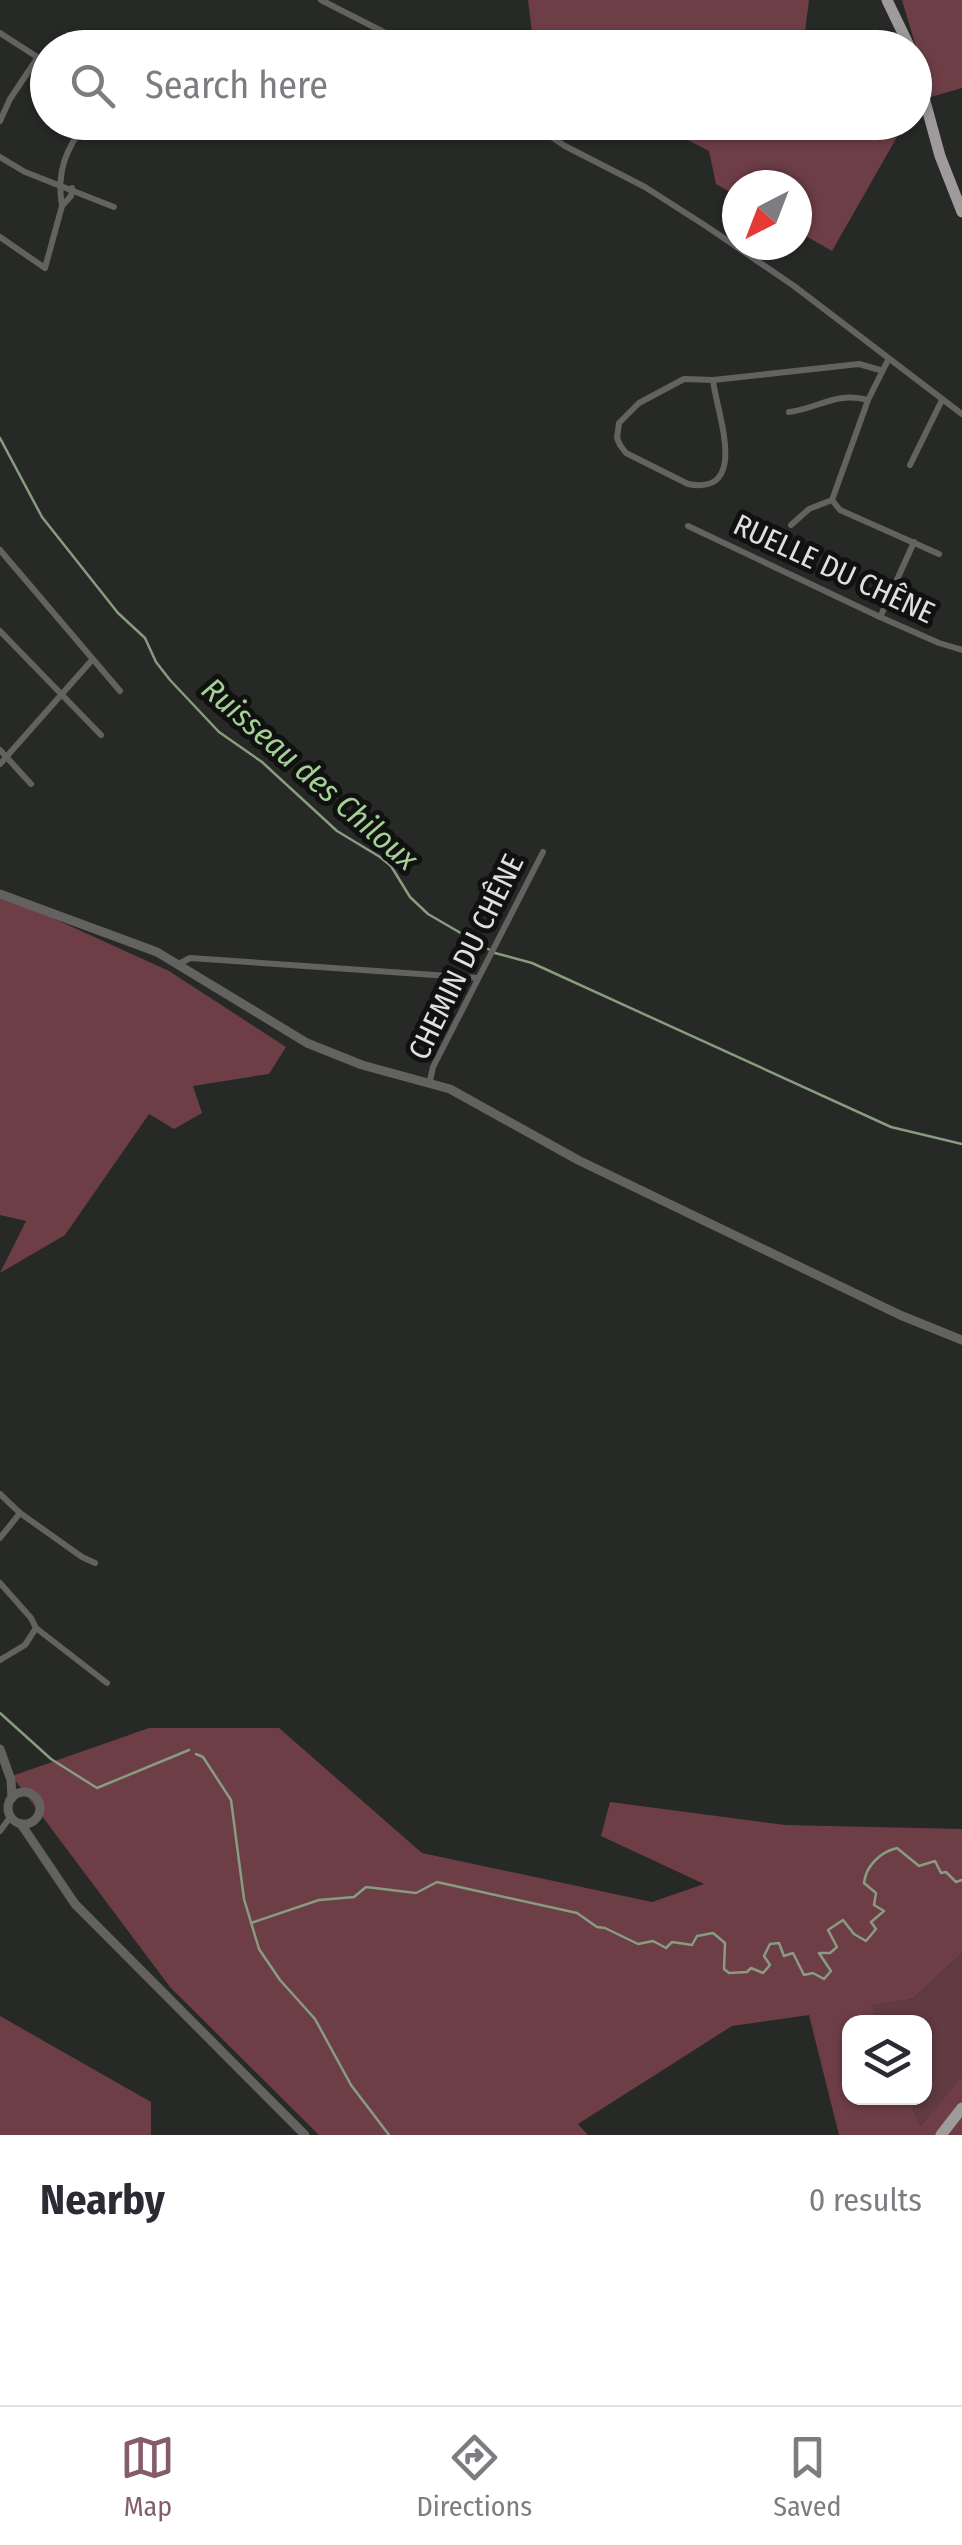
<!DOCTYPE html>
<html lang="en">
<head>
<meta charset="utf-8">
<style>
  :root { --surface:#fff; --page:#f2f2f3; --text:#2b2b33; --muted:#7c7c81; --line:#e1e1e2; --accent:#855d69 }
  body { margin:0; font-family:"Fira Sans Condensed",sans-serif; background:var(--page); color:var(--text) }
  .controls { position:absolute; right:30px; bottom:30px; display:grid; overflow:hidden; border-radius:20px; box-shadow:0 2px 8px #0004 }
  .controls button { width:90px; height:90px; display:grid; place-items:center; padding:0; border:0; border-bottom:2px solid var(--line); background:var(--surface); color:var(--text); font:50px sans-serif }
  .compass { position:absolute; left:722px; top:170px; width:90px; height:90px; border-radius:50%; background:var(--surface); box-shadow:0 2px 8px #0004; rotate:222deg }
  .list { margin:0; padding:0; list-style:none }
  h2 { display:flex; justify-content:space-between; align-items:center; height:130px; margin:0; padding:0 40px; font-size:42px }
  h2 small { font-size:32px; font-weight:400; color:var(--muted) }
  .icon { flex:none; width:55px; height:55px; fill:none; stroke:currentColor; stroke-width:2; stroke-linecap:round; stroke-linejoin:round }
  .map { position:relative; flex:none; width:962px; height:2135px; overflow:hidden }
  .search { position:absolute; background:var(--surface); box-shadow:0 2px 8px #0004; left:30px; right:30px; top:30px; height:110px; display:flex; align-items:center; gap:25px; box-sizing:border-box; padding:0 35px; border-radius:55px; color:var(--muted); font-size:38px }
  .sheet { height:270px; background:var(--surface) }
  nav { display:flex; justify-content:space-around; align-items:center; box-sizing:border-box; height:140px; border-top:2px solid var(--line); background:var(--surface); font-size:28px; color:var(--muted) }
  nav a { display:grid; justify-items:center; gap:5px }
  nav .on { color:var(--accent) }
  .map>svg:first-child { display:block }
  .green { fill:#613a42 }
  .forest { fill:#6e3e47 }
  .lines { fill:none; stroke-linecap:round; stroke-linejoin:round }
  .stream { stroke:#889c80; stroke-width:2.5 }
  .minor { stroke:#646161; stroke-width:6 }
  .tertiary { stroke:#646161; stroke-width:9 }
  .primary { stroke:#9f9a9b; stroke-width:11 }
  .labels { text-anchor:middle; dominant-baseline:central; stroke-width:10; stroke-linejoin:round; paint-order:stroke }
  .street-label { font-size:30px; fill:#e0e1df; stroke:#101110 }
  .water-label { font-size:32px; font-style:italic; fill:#a3d193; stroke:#101110 }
</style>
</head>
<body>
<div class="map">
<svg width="962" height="2135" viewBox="0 0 962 2135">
  <rect width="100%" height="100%" fill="#262925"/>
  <polygon class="green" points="962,1953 962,2078 919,2127 907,2098 924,2098 924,2022 877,2022 870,2006 913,1999"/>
  <g class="forest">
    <polygon points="528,0 809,0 803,47 534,48"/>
    <polygon points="902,0 962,0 962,88 931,97"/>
    <polygon points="655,123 905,122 905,123 832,251 797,231 797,185 737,185 737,196 716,184 709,151"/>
    <polygon points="0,894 169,971 286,1047 269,1074 193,1086 202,1113 174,1129 149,1114 65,1235 0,1273 26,1221 0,1215"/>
    <polygon points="149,1728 279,1728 422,1853 652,1902 704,1884 601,1836 610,1802 785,1825 962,1829 962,1953 913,1999 871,2006 877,2022 850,2022 850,2098 907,2098 920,2126 962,2077 962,2135 839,2135 809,2015 732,2026 578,2124 588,2135 319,2135 170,1987 12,1776"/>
    <polygon points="0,2016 151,2102 151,2135 0,2135"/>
  </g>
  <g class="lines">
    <g class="stream">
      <polyline points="0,438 42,517 118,613 145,638 156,662 170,680 219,732 262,762 337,831 380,857 391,866 410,897 428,914 495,953 532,963 891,1127 962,1144"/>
      <polyline points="0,1713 51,1759 97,1788 189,1750"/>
      <polyline points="196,1754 203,1757 231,1800 244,1899 259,1949 280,1980 315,2019 351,2085 389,2135"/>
      <path d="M 251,1923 L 319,1900 L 354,1897 L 366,1887 L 416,1893 L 437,1882 L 577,1913 L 597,1927 L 605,1928 L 638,1944 L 653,1941 L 666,1948 L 672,1942 L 692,1945 L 697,1936 L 713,1933 L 725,1943 L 724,1969 L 729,1973 L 747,1972 L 751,1968 L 763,1973 L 770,1965 L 764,1956 L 770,1944 L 779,1943 L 784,1956 L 793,1953 L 804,1975 L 813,1973 L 824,1979 L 831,1971 L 819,1953 L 830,1953 L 837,1947 L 828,1930 L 843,1920 L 854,1934 L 866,1941 L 876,1929 L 871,1922 L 884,1911 L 874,1905 L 876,1893 L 864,1883 C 866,1865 881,1852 897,1848 L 919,1866 L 935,1861 L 941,1873 L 946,1872 L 956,1882 L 962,1880"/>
    </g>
    <g class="minor">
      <polyline points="321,0 415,48"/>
      <polyline points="0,33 48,64"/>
      <polyline points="0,121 10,99 38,57"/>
      <polyline points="529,122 565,146 645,187 706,226 794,286 962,414"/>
      <polyline points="0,157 25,172 114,207"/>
      <path d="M 62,206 C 56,172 66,149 86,122"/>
      <polyline points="0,237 45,268 62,206 71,196 72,188"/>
      <polyline points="888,360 868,400 832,500 840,510 939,554"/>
      <path d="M 713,380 C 716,411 751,496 688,484 L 626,453 L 620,445 L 617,438 L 619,423 L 639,403 L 684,379 L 713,380 L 859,364 L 880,370"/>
      <path d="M 789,412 C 817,409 836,391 868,400"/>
      <polyline points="910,465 942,400"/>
      <polyline points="791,525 809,509 832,500"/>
      <polyline points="688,526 880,617 939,643 962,650"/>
      <polyline points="0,550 120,691"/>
      <polyline points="882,613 914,542"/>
      <polyline points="0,631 101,735"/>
      <polyline points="0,750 31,784"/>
      <polyline points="0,764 92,660"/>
      <polyline points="179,964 190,958 478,978"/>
      <polyline points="430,1081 433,1067 543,852"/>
      <polyline points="0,1494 20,1513"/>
      <polyline points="0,1538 20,1513 82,1557 95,1563"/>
      <polyline points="0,1583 31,1618 36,1628 25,1645 0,1660"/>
      <polyline points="36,1628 107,1683"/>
      <polyline points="0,1831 11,1816"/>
    </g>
    <g class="tertiary">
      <polyline points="0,894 157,952 307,1043 362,1065 450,1089 578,1160 900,1315 962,1340"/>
      <polyline points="0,1749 11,1780 12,1798"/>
      <circle cx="24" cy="1808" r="16"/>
      <polyline points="21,1824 75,1904 305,2135"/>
    </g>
    <g class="primary">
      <polyline points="887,0 910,48"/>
      <polyline points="914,61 940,156 962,212"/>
      <polyline points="941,2135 962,2108"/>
    </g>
  </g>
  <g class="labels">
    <g class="street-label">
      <text transform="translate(834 569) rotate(25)">RUELLE DU CHÊNE</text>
      <text transform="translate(466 957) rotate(-64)">CHEMIN DU CHÊNE</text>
    </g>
    <g class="water-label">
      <text transform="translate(310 774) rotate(41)">Ruisseau des Chiloux</text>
    </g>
  </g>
</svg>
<div class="controls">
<button><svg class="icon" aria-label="layers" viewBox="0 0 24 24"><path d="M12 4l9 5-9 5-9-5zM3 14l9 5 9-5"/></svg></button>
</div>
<svg class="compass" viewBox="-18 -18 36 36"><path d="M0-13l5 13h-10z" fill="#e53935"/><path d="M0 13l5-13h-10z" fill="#7c7c81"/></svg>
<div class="search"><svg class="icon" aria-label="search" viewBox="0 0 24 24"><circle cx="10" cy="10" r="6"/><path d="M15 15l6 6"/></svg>Search here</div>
</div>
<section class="sheet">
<h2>Nearby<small>0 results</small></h2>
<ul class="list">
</ul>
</section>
<nav>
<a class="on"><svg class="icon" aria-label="map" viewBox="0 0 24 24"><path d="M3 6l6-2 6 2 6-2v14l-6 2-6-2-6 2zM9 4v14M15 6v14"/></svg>Map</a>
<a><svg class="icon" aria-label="directions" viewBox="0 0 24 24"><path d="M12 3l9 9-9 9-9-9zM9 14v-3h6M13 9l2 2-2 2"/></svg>Directions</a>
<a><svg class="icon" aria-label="saved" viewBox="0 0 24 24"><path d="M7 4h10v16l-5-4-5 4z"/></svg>Saved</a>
</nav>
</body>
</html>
